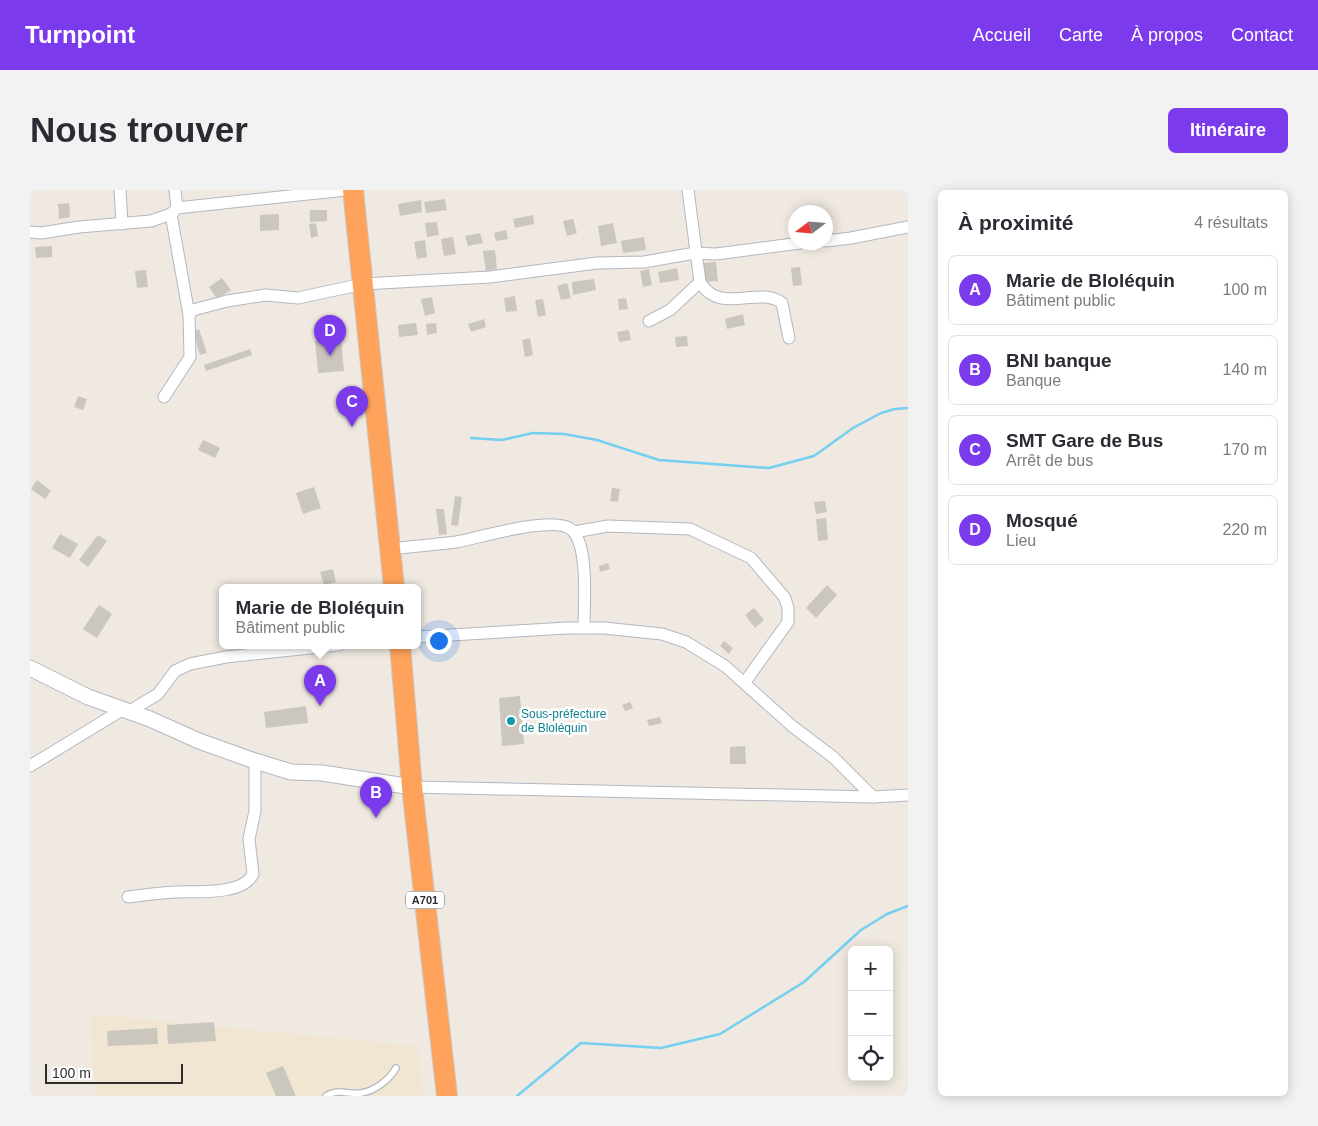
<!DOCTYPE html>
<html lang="fr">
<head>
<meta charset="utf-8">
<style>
  :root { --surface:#fff; --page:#f2f2f3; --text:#2b2b33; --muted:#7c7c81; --line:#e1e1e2; --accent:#7c3aed }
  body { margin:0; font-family:Arial,sans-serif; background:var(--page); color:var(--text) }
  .controls { position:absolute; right:15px; bottom:15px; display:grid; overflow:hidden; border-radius:8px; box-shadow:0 2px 12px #0003 }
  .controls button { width:45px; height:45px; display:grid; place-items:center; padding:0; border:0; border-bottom:1px solid var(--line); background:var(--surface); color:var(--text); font:25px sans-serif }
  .compass { position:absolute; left:758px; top:15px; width:45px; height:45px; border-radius:50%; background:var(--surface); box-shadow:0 2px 12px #0003; rotate:254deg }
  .scale { position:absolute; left:15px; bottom:12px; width:138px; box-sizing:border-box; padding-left:5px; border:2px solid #2e2e2e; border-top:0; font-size:14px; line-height:18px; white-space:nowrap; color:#2e2e2e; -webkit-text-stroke:4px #fff; paint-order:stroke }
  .you { position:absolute; left:408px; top:450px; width:18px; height:18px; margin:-12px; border:4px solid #fff; border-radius:50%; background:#1a73e8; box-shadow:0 0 0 8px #1a73e833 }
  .badge { display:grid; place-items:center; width:32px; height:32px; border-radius:50%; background:var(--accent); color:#fff; font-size:16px; font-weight:700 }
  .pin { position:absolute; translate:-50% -41px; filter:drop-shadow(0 1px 2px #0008) }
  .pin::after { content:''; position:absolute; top:26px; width:18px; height:15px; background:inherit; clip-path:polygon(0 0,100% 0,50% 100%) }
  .popup { position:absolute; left:189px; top:394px; width:202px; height:65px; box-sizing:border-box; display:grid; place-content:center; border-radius:8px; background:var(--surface); filter:drop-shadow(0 1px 4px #0005); font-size:16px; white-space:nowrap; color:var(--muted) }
  .popup b { font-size:19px; color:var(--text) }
  .popup::after { content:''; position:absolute; left:50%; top:100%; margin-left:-10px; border:10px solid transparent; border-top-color:var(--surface) }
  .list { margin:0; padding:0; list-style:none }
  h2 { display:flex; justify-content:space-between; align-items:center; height:65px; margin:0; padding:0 20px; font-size:21px }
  h2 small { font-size:16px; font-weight:400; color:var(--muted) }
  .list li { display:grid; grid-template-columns:32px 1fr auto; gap:15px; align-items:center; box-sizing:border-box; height:70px; margin:0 10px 10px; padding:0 10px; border:1px solid var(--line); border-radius:8px }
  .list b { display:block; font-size:19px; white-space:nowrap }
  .list p { margin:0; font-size:16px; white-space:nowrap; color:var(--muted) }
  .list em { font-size:16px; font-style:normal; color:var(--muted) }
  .icon { flex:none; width:28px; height:28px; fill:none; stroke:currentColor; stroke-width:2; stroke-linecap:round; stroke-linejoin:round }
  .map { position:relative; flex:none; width:878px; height:906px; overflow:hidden; border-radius:8px }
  header { display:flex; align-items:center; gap:30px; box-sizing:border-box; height:70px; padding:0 25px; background:var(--accent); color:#fff }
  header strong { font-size:24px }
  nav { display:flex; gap:28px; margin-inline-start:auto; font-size:18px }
  .intro { display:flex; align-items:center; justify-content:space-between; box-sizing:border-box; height:120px; padding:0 30px }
  h1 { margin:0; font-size:35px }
  .button { padding:12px 22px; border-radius:8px; background:var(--accent); color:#fff; font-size:18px; font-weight:700 }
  main { display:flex; gap:30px; padding:0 30px }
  aside { flex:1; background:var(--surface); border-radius:8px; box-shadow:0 2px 12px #0003 }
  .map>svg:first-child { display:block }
  .education { fill:#f0e6d1 }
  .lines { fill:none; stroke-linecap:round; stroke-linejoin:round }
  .stream { stroke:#75cff0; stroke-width:2.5 }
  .building { fill:#cbc7bf }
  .lane-casing { stroke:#b4b7c1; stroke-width:8 }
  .street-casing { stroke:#b4b7c1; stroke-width:13 }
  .secondary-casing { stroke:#b4b7c1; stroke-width:17 }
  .highway-casing { stroke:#c9c9c9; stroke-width:22 }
  .lane { stroke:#fff; stroke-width:5.5 }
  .street { stroke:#fff; stroke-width:11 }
  .secondary { stroke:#fff; stroke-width:15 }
  .highway { stroke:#ffa35c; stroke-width:20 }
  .culture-dot { fill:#0f9aa8; stroke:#fff; stroke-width:2 }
  .labels { text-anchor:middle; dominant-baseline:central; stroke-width:5; stroke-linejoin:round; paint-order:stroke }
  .shield { fill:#fff; stroke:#6d6d6d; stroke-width:1 }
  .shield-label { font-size:11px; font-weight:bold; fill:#2e2e2e }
  .culture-label { font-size:12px; fill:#0d838f; stroke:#fff; text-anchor:start }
</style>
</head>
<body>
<header>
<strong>Turnpoint</strong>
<nav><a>Accueil</a><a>Carte</a><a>À propos</a><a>Contact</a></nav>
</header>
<div class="intro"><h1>Nous trouver</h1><a class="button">Itinéraire</a></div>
<main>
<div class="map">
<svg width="878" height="906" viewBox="0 0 878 906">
  <rect width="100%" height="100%" fill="#efe9e1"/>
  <polygon class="education" points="60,824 387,856 394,906 66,906"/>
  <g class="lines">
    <g class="stream">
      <polyline points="441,248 472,250 503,243 534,244 567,250 629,270 739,278 784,266 823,238 851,223 865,219 878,218"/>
      <polyline points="487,906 551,853 631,858 690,844 774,792 831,740 857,724 878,716"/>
    </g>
  </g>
  <g class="building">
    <polygon points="415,9 417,20 396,23 394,12"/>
    <polygon points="391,10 392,22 370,26 368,14"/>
    <polygon points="39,13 40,27 29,29 28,14"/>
    <polygon points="280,20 297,20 297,31 280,32"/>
    <polygon points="249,24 249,40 230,41 230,25"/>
    <polygon points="503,25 504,34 485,38 483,29"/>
    <polygon points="543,29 547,43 537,46 533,31"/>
    <polygon points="407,32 409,45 397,47 395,33"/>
    <polygon points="286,33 288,46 281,48 279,34"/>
    <polygon points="583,33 587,53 571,56 568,36"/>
    <polygon points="476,40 478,49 466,51 464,43"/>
    <polygon points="450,43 453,53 438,56 435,46"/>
    <polygon points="423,47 426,64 414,66 411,49"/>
    <polygon points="614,47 616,60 593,63 591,51"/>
    <polygon points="395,50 397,67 387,69 384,52"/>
    <polygon points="22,56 22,67 6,68 5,57"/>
    <polygon points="465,60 467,79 456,81 453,61"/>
    <polygon points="686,72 688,91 675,92 673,73"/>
    <polygon points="770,77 772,95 763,96 761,78"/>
    <polygon points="647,78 649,90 630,93 628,82"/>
    <polygon points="619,79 622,95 613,97 610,81"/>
    <polygon points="116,80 118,97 107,98 105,81"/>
    <polygon points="192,88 201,100 187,109 179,97"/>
    <polygon points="564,89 566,100 543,105 542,92"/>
    <polygon points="537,93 541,108 531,110 527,96"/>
    <polygon points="485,106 487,121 476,122 474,108"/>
    <polygon points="402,107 405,123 395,126 391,109"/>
    <polygon points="596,108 598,119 589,120 588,109"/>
    <polygon points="513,109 516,125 508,127 505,110"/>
    <polygon points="713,124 715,135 697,139 695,129"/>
    <polygon points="454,129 456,137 441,142 438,134"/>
    <polygon points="386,133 388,145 369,147 368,135"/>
    <polygon points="406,133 407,143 397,145 396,134"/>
    <polygon points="169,139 177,163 170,165 163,141"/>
    <polygon points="599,140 601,150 589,152 587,142"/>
    <polygon points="657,146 658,156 646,157 645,147"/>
    <polygon points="500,148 503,165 495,167 492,150"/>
    <polygon points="311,149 314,181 288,183 285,151"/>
    <polygon points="220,159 222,165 176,181 174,175"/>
    <polygon points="48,206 57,209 53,220 44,217"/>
    <polygon points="173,250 190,258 185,268 168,260"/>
    <polygon points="7,290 21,301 15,309 1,299"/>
    <polygon points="284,297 291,318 273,324 266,303"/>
    <polygon points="582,298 590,299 588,312 580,311"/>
    <polygon points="425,306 432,307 428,336 421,335"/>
    <polygon points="795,311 797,322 786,324 784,312"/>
    <polygon points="406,319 414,319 417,344 409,345"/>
    <polygon points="796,328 798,350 788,351 786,329"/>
    <polygon points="30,344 48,354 40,368 22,358"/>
    <polygon points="68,345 77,351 58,377 49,370"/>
    <polygon points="578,373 580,379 570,382 569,376"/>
    <polygon points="303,379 306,392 294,395 290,382"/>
    <polygon points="797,395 807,405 786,428 776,418"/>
    <polygon points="69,415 82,424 67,448 53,439"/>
    <polygon points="724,418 734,430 725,438 715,425"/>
    <polygon points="694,451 703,458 699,464 690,456"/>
    <polygon points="490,506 494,554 472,556 469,508"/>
    <polygon points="600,512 603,518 595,521 592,515"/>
    <polygon points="276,516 278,533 236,538 234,522"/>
    <polygon points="630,527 632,533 619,536 617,530"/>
    <polygon points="715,556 716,574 700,574 700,557"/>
    <polygon points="184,832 186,851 138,854 137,835"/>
    <polygon points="127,838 128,854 78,856 77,841"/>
    <polygon points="253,876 266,906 246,906 236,883"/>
  </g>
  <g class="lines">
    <g class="lane-casing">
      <path id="lane" d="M 296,906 C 307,898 319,905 331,903 C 345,901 359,890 366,878"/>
    </g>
    <g class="street-casing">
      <g id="street">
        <polyline points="90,0 92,34"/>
        <polyline points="145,0 147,18"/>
        <path d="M 658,0 L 670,92 C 690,126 728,95 752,113 L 759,148"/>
        <polyline points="141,24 159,125"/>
        <polyline points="0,42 11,43 49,37 121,31 141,24 147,18 316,0"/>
        <polyline points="796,51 821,48 878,37"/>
        <polyline points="619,131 640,120 670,92"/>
        <polyline points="134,207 160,167 159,125 163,120 197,111 236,105 268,108 333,94 460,87 567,73 614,72 665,63 686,64 778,52"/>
        <polyline points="544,342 578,336 660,339 721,368 755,408 758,418 758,432 715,492"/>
        <path d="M 361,359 C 382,356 404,355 426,352 C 448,348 526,324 542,340 C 559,356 554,415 554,438"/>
        <polyline points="388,447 537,438 574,438 632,444 656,452 695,476 762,536 803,567 843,607"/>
        <polyline points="98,522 128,504 145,481 160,474 196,467 309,455"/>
        <polyline points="0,576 92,520"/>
        <polyline points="382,597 843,607 878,605"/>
        <path d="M 98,707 C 113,705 129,703 145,702 C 165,701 212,706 223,684 L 219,649 L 225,621 L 225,571"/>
      </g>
    </g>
    <g class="secondary-casing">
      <polyline id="secondary" points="0,478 58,507 120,529 169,551 225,571 261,582 292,583 382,597"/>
    </g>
    <g class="highway-casing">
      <g id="highway">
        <polyline points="323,0 364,397"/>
        <polyline points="370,455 382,597 417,906"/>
      </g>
    </g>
    <use href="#lane" class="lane"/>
    <use href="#street" class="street"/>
    <use href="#secondary" class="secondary"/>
    <use href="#highway" class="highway"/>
  </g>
  <circle class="culture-dot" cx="481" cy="531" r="5"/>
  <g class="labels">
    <rect class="shield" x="376" y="701.5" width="38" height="17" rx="4"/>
    <g class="shield-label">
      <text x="395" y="710">A701</text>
    </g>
    <g class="culture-label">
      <text x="491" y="524">Sous-préfecture<tspan x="491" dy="14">de Bloléquin</tspan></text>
    </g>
  </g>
</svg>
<div class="controls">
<button>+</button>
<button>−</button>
<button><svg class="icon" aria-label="locate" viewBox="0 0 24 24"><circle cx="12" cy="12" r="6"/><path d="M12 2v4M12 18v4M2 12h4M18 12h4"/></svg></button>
</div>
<svg class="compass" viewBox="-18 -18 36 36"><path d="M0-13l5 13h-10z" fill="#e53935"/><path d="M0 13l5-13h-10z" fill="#7c7c81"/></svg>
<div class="scale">100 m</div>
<div class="you"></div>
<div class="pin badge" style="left:290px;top:516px">A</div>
<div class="popup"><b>Marie de Bloléquin</b>Bâtiment public</div>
<div class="pin badge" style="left:346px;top:628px">B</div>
<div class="pin badge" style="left:322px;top:237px">C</div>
<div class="pin badge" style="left:300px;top:166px">D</div>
</div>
<aside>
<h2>À proximité<small>4 résultats</small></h2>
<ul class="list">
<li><span class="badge">A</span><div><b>Marie de Bloléquin</b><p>Bâtiment public</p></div><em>100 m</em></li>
<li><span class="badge">B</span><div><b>BNI banque</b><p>Banque</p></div><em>140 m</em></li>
<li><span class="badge">C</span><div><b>SMT Gare de Bus</b><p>Arrêt de bus</p></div><em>170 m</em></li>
<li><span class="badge">D</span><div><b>Mosqué</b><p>Lieu</p></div><em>220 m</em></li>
</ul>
</aside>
</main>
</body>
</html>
